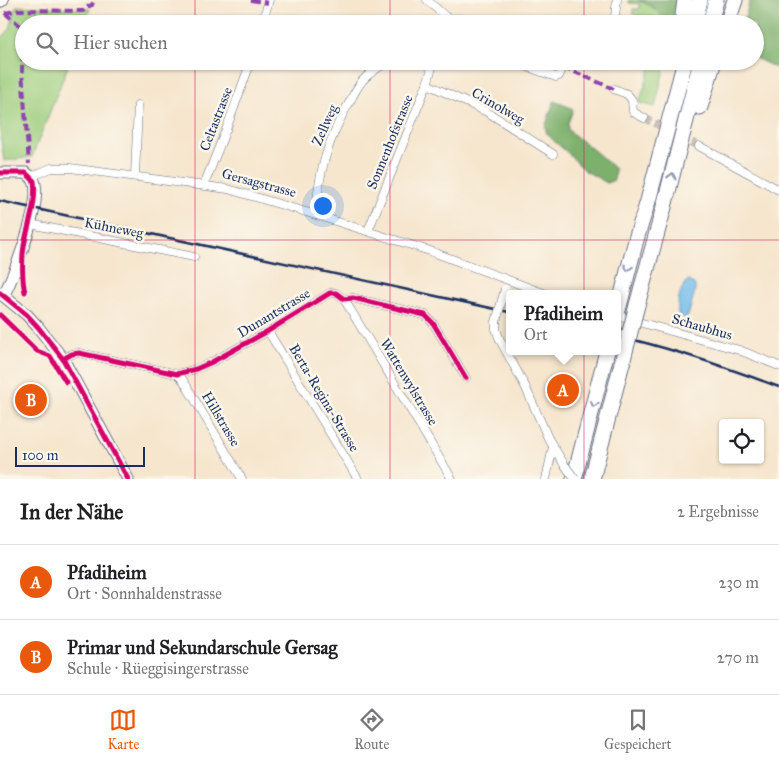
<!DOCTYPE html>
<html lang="de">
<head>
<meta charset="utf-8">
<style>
  :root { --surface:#fff; --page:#f2f2f2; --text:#202124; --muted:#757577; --line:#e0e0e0; --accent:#ea580c }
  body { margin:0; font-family:"IM FELL Great Primer",serif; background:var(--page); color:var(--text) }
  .controls { position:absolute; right:15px; bottom:15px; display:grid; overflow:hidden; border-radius:5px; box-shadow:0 1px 4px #0004 }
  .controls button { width:45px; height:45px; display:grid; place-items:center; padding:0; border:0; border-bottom:1px solid var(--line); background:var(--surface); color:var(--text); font:25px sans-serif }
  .scale { position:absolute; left:15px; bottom:12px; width:130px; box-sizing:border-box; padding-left:5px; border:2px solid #1b2f5e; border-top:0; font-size:14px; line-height:18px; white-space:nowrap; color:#1b2f5e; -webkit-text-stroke:4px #fbf7ec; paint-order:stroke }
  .you { position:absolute; left:322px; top:205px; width:18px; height:18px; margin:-12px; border:4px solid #fff; border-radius:50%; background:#1a73e8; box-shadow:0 0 0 8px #1a73e833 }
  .badge { display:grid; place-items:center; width:32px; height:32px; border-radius:50%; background:var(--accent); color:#fff; font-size:16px; font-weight:700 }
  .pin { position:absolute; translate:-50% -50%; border:2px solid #fff; box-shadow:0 1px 5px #0006 }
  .popup { position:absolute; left:506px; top:290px; width:115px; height:65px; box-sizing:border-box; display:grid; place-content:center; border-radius:5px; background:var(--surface); filter:drop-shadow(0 1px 4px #0005); font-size:16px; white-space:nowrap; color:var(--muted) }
  .popup b { font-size:19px; color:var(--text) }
  .popup::after { content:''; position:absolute; left:50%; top:100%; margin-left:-10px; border:10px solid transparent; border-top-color:var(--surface) }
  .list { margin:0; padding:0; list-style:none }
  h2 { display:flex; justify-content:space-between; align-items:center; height:65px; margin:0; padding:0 20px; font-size:21px }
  h2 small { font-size:16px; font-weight:400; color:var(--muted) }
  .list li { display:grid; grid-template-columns:32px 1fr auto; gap:15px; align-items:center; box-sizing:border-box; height:75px; padding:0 20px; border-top:1px solid var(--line) }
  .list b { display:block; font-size:19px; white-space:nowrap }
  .list p { margin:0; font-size:16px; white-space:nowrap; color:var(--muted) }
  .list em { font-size:16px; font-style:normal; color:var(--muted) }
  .icon { flex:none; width:28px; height:28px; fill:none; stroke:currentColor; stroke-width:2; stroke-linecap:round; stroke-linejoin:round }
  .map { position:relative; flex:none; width:779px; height:479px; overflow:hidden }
  .search { position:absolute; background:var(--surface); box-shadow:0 1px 4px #0004; left:15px; right:15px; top:15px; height:55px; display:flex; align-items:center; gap:12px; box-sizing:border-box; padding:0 18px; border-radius:28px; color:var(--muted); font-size:19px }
  .sheet { height:215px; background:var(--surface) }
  nav { display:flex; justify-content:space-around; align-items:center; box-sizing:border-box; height:70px; border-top:1px solid var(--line); background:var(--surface); font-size:14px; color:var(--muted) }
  nav a { display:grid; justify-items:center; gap:2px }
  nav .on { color:var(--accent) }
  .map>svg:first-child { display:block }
  .green { fill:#9ccd7c; stroke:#5c7e6d }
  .forest { fill:#7db06c; stroke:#4c7065 }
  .water { fill:#70bae9; stroke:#4674a4 }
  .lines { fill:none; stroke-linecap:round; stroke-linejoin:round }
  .street-tunnel { stroke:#cac1b8; stroke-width:8; stroke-dasharray:8 4; stroke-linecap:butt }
  .street-casing { stroke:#686f85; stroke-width:9 }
  .secondary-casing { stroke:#686f85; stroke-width:13 }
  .primary-casing { stroke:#686f85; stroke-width:14 }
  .highway-casing { stroke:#686f85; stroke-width:17 }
  .street { stroke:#fff; stroke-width:8 }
  .secondary { stroke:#fff; stroke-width:11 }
  .primary { stroke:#fff; stroke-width:12 }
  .highway { stroke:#fff; stroke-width:15 }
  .rail { stroke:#1b2f5e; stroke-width:2.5 }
  .street-bridge-casing { stroke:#686f85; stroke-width:9; stroke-linecap:butt }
  .highway-bridge-casing { stroke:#686f85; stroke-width:17; stroke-linecap:butt }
  .street-bridge { stroke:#fff; stroke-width:8 }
  .highway-bridge { stroke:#fff; stroke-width:15 }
  .quiet { stroke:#8e44ad; stroke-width:4; stroke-dasharray:8 4; stroke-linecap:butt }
  .cycleway-casing { stroke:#fbf7ec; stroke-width:8 }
  .cycleway { stroke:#d6006c; stroke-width:5 }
  .oneway { stroke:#8d97ae }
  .grid { fill:none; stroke:#c2185b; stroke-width:1; stroke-opacity:0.55 }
  .labels { text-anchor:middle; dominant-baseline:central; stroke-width:5; stroke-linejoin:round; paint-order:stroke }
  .street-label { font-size:14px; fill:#1b2f5e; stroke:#fbf7ec }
</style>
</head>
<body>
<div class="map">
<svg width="779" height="479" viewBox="0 0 779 479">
  <rect width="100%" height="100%" fill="#fbf7ec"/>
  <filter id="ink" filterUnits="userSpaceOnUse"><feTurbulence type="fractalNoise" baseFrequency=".02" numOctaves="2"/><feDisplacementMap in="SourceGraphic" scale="10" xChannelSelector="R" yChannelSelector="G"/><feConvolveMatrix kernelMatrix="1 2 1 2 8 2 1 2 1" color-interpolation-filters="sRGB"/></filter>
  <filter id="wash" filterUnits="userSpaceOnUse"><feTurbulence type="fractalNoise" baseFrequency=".0096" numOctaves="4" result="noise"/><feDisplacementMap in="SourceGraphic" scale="20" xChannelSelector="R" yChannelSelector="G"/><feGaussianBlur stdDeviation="1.12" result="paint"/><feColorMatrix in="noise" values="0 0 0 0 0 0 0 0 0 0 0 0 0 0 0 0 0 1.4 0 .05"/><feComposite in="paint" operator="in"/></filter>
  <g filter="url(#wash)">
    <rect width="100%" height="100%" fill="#f6e6ce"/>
    <g class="green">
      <path d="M 629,0 C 644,0 653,7 663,17 L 658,18 L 633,15 L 633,9 L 639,9 L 640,4 L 629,3 Z"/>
      <polygon points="16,6 90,9 85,24 24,24 24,61 70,61 32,157 4,161 0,134 0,40 10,29"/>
      <polygon points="653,61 666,61 655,107 639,103"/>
    </g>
    <g class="forest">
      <path d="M 638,0 L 676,0 L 673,20 C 663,19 661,12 653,7 C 648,4 643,2 638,0 Z"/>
      <polygon points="750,0 779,0 779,68 776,68 755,58 755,24 743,24"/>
      <polygon points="554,101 572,108 573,110 568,123 568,130 596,152 615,169 614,180 607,183 584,170 569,154 554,141 547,134 545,127"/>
    </g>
    <path class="water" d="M 688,280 L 695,285 L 695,291 L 688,316 L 684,318 L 678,314 C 677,302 679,289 688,280 Z"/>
  </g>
  <g filter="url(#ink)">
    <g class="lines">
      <g class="street-tunnel">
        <polyline points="644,118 669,130"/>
        <polyline points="681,137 699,146"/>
      </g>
      <g class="street-casing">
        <g id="street">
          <polyline points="427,0 447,18 445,24"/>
          <polyline points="447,18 514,24"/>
          <polyline points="262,24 269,0"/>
          <polyline points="614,24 617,0"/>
          <polyline points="511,61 556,77 559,76 563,67"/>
          <polyline points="427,84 489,113 553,154"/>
          <polyline points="614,89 627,94 632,100 633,112 644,118"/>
          <polyline points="699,146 779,190"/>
          <polyline points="135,176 138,105"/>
          <polyline points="31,177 51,168 70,168 228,189 316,215 430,251 546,294"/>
          <polyline points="204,185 227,127 251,61"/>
          <path d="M 316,215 C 318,173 328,139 349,103 C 354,94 358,84 366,77 C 372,71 381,66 388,61"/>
          <polyline points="30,224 194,257"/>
          <polyline points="368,231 427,84 434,61"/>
          <polyline points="344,299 452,479"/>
          <polyline points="617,316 739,350 779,366"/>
          <polyline points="496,322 496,329 500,340 525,386 548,438 564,464"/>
          <polyline points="268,331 358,479"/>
          <polyline points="63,359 72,354 79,353 177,374 196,369 212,362 268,331 330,293 336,293 344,299 353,298 425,315 433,323 466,378"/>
          <polyline points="177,374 183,380 242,479"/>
          <polyline points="546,479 553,447"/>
        </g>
      </g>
      <g class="secondary-casing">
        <g id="secondary">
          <path d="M 0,173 L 26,173 C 29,175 32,177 34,181 C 43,202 14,274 4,295"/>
          <polyline points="0,293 27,315 38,327 63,359 128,479"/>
        </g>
      </g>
      <g class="primary-casing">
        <polyline id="primary" points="0,1 2,0"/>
      </g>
      <g class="highway-casing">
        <g id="highway">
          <polyline points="682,24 685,0"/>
          <polyline points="694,24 700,0"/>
          <polyline points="710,24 716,0"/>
          <polyline points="727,24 735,0"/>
          <polyline points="700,107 714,61"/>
          <polyline points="637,305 664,207 701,61"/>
          <polyline points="617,314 637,236 648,201 685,61"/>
          <polyline points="574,479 607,351"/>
          <polyline points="592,479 622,363"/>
        </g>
      </g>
      <use href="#street" class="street"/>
      <use href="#secondary" class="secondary"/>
      <use href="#primary" class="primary"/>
      <use href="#highway" class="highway"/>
      <g class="rail">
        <polyline points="0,201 509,312"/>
        <path d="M 617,336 C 672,348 726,367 779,387"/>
      </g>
      <g class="street-bridge-casing">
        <g id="street-bridge">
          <polyline points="496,322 505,289"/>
          <polyline points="564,464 575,479"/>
        </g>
      </g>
      <g class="highway-bridge-casing">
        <polyline id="highway-bridge" points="622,363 637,305"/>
      </g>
      <use href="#street-bridge" class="street-bridge"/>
      <use href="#highway-bridge" class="highway-bridge"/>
      <g class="quiet">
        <polyline points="251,0 268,3"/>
        <polyline points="5,13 22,27 23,33 22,71 29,164"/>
        <polyline points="5,13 19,10 83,11 89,6 92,5 94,0"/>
        <polyline points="343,18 379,24"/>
        <polyline points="563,67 614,89"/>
      </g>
      <g class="cycleway-casing">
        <g id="cycleway">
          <path d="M 0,173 L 26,173 L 34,181 C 37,204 28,224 24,246 C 22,257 22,281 25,292"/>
          <polyline points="0,293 27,315 38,327 63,359 128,479"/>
          <polyline points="0,315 37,351 50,356 66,382"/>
          <polyline points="63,359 72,354 79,353 177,374 196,369 212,362 268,331 330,293 336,293 344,299 353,298 425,315 433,323 466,378"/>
        </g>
      </g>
      <use href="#cycleway" class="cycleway"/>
    </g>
    <defs><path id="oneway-chevron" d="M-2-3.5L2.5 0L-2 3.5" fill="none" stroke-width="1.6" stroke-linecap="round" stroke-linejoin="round" transform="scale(1.25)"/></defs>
    <g class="oneway">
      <use href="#oneway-chevron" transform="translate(672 176) rotate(-76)"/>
      <use href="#oneway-chevron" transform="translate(628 268) rotate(105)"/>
      <use href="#oneway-chevron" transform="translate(594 404) rotate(105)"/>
    </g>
  </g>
  <path class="grid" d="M 195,0 L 195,24M 390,0 L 390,24M 584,0 L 584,24M 195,61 L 195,479M 390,61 L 390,479M 584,61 L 584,479M 0,240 L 779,240"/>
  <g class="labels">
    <g class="street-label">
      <text transform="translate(498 106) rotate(30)">Crinolweg</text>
      <text transform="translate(216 119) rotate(-69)">Celtastrasse</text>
      <text transform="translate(325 125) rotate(-66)">Zellweg</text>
      <text transform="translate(390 142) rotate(-68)">Sonnenhofstrasse</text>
      <text transform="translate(259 183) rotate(15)">Gersagstrasse</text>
      <text transform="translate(114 228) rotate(11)">Kühneweg</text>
      <text transform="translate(274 313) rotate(-31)">Dunantstrasse</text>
      <text transform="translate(702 327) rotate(16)">Schaubhus</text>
      <text transform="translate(409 382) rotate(59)">Wattenwylstrasse</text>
      <text transform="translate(324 398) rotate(59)">Berta-Regina-Strasse</text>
      <text transform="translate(221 419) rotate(59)">Hillstrasse</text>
    </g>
  </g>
</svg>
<div class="controls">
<button><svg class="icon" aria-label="locate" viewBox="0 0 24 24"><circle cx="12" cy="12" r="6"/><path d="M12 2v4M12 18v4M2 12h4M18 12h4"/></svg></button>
</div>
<div class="scale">100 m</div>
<div class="you"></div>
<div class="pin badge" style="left:563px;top:390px">A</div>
<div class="popup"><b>Pfadiheim</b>Ort</div>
<div class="pin badge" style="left:31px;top:400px">B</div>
<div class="search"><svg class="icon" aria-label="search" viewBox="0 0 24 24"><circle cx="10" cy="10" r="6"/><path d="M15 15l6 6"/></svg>Hier suchen</div>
</div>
<section class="sheet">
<h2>In der Nähe<small>2 Ergebnisse</small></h2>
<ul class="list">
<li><span class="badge">A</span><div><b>Pfadiheim</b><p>Ort · Sonnhaldenstrasse</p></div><em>230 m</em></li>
<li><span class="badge">B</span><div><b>Primar und Sekundarschule Gersag</b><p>Schule · Rüeggisingerstrasse</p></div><em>270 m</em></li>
</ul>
</section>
<nav>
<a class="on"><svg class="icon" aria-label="map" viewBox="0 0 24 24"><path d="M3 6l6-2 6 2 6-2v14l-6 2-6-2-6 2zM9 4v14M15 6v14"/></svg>Karte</a>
<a><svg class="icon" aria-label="directions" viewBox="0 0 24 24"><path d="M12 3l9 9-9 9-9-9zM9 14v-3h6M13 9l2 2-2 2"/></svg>Route</a>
<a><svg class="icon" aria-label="saved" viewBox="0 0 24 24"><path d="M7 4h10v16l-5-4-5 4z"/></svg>Gespeichert</a>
</nav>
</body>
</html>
